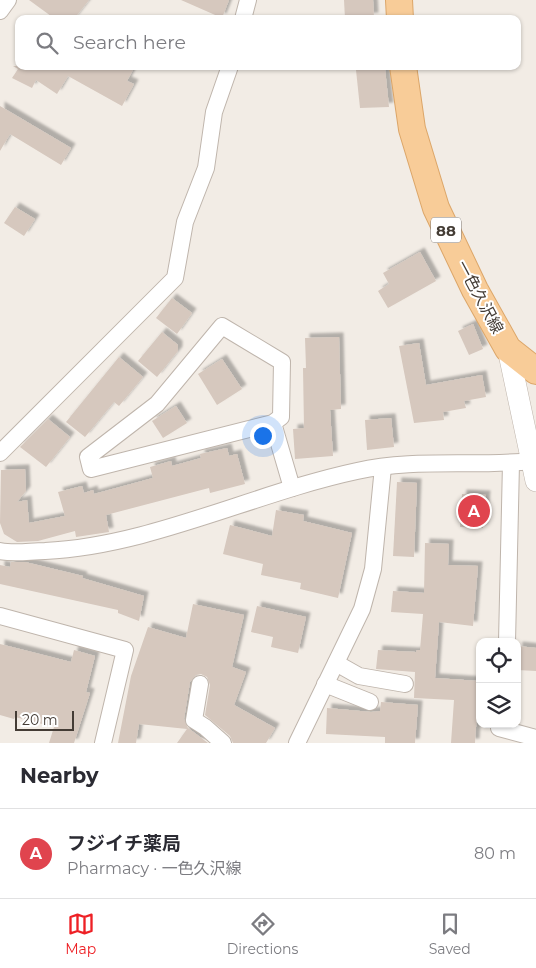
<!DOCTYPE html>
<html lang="en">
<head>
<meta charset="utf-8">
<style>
  :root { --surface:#fff; --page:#f7f7f7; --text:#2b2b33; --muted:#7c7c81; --line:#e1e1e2; --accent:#ee2025 }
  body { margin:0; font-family:Montserrat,"Noto Sans JP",sans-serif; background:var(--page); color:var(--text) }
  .controls { position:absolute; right:15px; bottom:15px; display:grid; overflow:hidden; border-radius:10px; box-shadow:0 1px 4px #0004 }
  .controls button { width:45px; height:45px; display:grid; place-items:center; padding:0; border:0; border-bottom:1px solid var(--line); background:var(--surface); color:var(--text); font:25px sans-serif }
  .scale { position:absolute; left:15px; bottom:12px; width:59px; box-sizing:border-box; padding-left:5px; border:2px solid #443c35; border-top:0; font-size:14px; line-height:18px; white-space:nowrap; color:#443c35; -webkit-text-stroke:4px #fff; paint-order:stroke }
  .you { position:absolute; left:262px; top:435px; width:18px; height:18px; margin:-12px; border:4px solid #fff; border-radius:50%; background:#1a73e8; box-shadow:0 0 0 8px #1a73e833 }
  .badge { display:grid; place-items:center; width:32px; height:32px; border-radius:50%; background:var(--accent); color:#fff; font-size:16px; font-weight:700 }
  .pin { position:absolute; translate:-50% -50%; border:2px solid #fff; box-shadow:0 1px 5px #0006 }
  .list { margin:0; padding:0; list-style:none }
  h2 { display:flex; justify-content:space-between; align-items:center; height:65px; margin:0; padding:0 20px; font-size:21px }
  h2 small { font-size:16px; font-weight:400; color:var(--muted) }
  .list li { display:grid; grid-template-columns:32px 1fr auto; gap:15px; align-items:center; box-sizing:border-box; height:90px; padding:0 20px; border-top:1px solid var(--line) }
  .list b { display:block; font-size:19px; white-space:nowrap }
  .list p { margin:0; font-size:16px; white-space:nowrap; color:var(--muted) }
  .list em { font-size:16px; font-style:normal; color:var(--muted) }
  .icon { flex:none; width:28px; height:28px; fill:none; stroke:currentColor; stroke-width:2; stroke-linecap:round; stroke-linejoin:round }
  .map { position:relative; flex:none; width:536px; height:743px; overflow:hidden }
  .search { position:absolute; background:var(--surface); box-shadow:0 1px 4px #0004; left:15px; right:15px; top:15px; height:55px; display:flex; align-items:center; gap:12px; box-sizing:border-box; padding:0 18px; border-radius:10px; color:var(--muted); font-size:19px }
  .sheet { height:155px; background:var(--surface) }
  nav { display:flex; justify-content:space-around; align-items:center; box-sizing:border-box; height:70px; border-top:1px solid var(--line); background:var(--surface); font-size:14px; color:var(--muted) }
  nav a { display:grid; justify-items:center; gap:2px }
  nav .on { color:var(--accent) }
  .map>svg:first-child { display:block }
  .building { fill:#d6c8be; filter:url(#shadow) }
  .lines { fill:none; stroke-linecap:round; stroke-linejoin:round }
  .minor-casing { stroke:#bfb5ac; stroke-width:18 }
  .tertiary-casing { stroke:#bfb5ac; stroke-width:22 }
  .primary-casing { stroke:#dca669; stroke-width:28 }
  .minor { stroke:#fff; stroke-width:16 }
  .tertiary { stroke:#fff; stroke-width:21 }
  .primary { stroke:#f8cc98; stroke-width:26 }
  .labels { text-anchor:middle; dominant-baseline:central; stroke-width:4; stroke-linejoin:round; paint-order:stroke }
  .shield { fill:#fff; stroke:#7c7672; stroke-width:1 }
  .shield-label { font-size:15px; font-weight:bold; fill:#443c35 }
  .street-label { font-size:16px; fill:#443c35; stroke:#fff }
</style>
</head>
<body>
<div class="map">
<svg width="536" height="743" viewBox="0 0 536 743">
  <defs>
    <filter id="shadow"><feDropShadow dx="4.5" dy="-4.5" stdDeviation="1" flood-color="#0004"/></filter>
  </defs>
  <rect width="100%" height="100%" fill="#f2ece5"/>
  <g class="building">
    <polygon points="29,0 89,0 74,19 55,19"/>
    <polygon points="181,0 229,0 222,18"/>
    <polygon points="344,0 373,0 374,17 345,19"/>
    <polygon points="13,66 135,66 127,81 134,84 122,106 68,76 57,94 36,80 32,88 12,78 18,69"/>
    <polygon points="385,69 389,107 360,108 356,70"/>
    <polygon points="0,106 71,148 61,165 10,134 0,151"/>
    <polygon points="15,207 35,219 24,236 4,223"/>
    <polygon points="420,252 436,281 388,308 378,291 389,284 383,273"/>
    <polygon points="172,298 192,313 177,334 156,318"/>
    <polygon points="473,324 483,349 469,355 458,331"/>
    <polygon points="162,332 178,345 178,351 157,377 138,361"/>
    <polygon points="339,337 341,409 330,410 333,456 295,459 293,429 304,428 303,368 306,368 305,338"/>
    <polygon points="419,343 426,385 482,375 486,397 464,401 466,408 443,412 444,420 414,423 399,346"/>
    <polygon points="119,357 143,377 119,406 114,402 85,437 66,422"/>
    <polygon points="222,359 242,389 217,405 198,374"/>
    <polygon points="176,406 187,423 163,438 152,421"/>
    <polygon points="391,418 394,447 367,450 365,420"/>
    <polygon points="48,419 70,437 46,467 20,447"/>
    <polygon points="227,448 229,456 237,454 245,484 210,493 209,488 106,515 109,532 76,537 75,531 38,541 17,542 4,534 0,523 1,470 25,469 26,491 17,502 27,500 29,523 65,516 58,492 82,486 84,493 93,490 94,494 153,478 150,467 171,461 172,466 201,458 200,454"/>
    <polygon points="397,482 417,483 414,557 393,556"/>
    <polygon points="462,494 486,495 483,528 460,527"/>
    <polygon points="276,510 304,515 303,521 352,533 338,598 300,589 301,583 261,575 263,564 223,554 230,525 272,536"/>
    <polygon points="425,543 449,544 448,565 478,566 473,626 439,622 435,678 479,681 475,743 451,743 454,700 414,698 415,672 376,669 378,650 416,652 417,650 420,650 423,614 391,612 393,591 424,593"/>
    <polygon points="11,562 25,562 83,576 82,578 144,596 139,621 118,613 118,610 0,584 0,565 10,567"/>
    <polygon points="193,604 244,615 232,667 246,672 234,705 275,728 266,743 233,743 230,736 205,715 210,685 207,677 201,674 196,675 190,682 184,719 188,728 208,743 177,743 187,729 139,724 136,743 118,743 131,676 148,627 186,638"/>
    <polygon points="257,606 306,617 298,653 271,647 273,637 251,632"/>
    <polygon points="0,644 71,662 74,650 95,656 86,692 90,693 74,743 49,743 54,727 15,717 14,719 0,715"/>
    <polygon points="518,646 536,648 536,671 517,670"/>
    <polygon points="381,702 418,705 415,743 385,743 385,737 326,734 327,708 371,712 380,711"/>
  </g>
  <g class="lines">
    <g class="minor-casing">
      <g id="minor">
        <polyline points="0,11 8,0"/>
        <polyline points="243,19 248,0"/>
        <polyline points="273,423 91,469 88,457 157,404 222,326 282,362 281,417 273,423 292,488"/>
        <polyline points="0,453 175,278 185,222 206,168 214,112 230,66"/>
        <path d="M 0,551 C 15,554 30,551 45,551 C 150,546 254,493 357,471 C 414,458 474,467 532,461"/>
        <polyline points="0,616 125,650 103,743"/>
        <polyline points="507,642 511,463"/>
        <polyline points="336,663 359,676 405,684"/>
        <polyline points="200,684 194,720 205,727 223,743"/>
        <polyline points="325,684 370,702"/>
        <polyline points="499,728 536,738"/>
        <polyline points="297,743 362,609 373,569 383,467"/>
      </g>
    </g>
    <g class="tertiary-casing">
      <polyline id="tertiary" points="508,349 536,481"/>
    </g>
    <g class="primary-casing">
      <g id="primary">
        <polyline points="399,0 400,19"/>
        <polyline points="403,66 412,129 436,208 475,290 508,349 536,371"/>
      </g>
    </g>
    <use href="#minor" class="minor"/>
    <use href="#tertiary" class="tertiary"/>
    <use href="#primary" class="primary"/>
  </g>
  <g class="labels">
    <rect class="shield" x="431" y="217.5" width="30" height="25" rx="4"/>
    <g class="shield-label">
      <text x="446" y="230">88</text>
    </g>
    <g class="street-label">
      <text transform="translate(480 297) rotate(62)">一色久沢線</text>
    </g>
  </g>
</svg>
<div class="controls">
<button><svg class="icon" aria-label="locate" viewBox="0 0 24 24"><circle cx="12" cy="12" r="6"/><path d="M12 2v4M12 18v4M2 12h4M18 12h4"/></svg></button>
<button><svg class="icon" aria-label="layers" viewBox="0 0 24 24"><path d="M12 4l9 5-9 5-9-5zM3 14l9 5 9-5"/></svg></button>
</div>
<div class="scale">20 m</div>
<div class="you"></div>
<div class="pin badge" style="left:474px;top:511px;background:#e0444e">A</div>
<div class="search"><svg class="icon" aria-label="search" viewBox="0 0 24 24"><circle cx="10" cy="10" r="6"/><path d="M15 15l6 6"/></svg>Search here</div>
</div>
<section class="sheet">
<h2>Nearby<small></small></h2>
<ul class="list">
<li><span class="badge" style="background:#e0444e">A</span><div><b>フジイチ薬局</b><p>Pharmacy · 一色久沢線</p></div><em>80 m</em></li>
</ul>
</section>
<nav>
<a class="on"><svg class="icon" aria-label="map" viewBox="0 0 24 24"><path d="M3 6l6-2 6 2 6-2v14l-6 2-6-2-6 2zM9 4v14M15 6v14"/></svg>Map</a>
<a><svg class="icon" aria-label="directions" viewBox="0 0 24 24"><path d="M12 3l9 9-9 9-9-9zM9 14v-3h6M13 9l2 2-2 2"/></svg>Directions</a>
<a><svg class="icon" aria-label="saved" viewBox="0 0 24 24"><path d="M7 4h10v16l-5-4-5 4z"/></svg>Saved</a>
</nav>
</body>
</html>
